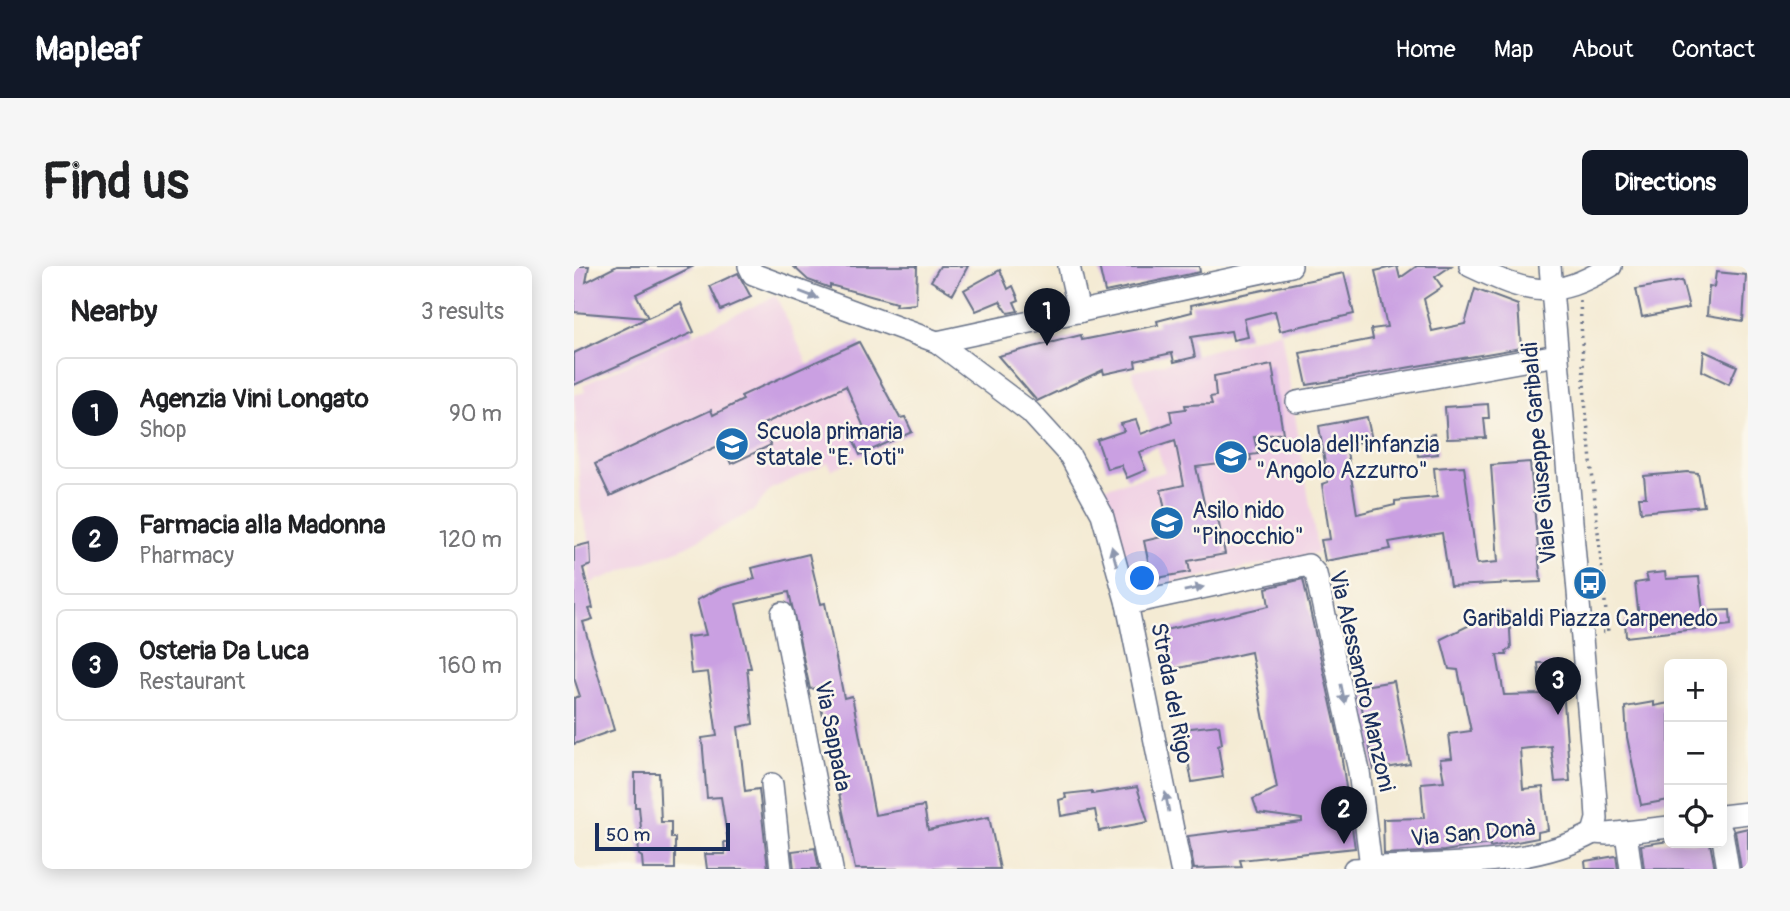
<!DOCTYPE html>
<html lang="en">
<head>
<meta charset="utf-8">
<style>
  :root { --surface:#fff; --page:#f6f6f6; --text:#202124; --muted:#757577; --line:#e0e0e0; --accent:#111827 }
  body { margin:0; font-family:Pangolin,sans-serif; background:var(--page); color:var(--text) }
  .controls { position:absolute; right:21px; bottom:21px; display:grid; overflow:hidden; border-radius:10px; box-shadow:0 4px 18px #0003 }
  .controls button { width:63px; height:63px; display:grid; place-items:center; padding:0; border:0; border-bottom:2px solid var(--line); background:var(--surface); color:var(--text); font:35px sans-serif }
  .scale { position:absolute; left:21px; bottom:18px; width:135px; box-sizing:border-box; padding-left:7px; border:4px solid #1b2f5e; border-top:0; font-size:19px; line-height:24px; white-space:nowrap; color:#1b2f5e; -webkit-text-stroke:5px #fbf7ec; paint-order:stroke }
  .you { position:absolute; left:569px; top:313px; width:24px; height:24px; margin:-18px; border:5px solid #fff; border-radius:50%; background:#1a73e8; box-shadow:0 0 0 10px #1a73e833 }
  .badge { display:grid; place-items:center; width:46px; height:46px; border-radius:50%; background:var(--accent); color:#fff; font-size:23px; font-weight:700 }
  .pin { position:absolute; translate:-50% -58px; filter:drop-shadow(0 2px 4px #0008) }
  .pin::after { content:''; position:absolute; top:37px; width:24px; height:21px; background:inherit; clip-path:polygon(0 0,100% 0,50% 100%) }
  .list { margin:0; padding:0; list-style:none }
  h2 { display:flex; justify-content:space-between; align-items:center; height:91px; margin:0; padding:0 28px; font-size:30px }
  h2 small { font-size:23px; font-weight:400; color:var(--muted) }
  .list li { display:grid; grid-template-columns:46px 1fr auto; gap:21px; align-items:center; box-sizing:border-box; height:112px; margin:0 14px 14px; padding:0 14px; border:2px solid var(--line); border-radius:10px }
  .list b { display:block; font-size:26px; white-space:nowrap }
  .list p { margin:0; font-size:23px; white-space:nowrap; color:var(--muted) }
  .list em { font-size:23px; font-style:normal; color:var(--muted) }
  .icon { flex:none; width:38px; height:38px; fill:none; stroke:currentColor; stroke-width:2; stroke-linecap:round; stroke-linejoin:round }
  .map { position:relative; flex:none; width:1174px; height:603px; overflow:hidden; border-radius:10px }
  header { display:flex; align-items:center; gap:42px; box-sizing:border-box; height:98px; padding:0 35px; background:var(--accent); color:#fff }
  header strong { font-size:33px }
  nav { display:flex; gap:38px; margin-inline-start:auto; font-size:24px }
  .intro { display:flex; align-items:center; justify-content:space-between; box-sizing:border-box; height:168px; padding:0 42px }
  h1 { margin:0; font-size:49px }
  .button { padding:18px 32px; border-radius:10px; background:var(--accent); color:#fff; font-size:24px; font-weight:700 }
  main { display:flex; gap:42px; padding:0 42px }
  aside { flex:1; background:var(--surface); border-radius:10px; box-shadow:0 4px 18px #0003 }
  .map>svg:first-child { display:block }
  .built { fill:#f0d0e4 }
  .building { fill:#caa0e2 }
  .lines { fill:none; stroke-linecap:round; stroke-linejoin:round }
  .minor-casing { stroke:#677187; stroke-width:24 }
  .path { stroke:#677187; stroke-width:3.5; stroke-dasharray:2 5; stroke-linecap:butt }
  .minor { stroke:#fff; stroke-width:21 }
  .oneway { fill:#8d97ae }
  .labels { text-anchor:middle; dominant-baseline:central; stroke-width:5; stroke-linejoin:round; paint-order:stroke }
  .poi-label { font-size:23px; fill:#1b2f5e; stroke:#fbf7ec; text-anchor:start }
  .street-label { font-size:23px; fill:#1b2f5e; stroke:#fbf7ec }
</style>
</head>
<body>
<header>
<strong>Mapleaf</strong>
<nav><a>Home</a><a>Map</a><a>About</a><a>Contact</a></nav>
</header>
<div class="intro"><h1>Find us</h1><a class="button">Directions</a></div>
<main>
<aside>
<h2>Nearby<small>3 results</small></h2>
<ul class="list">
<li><span class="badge">1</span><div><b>Agenzia Vini Longato</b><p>Shop</p></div><em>90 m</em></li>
<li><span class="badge">2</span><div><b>Farmacia alla Madonna</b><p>Pharmacy</p></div><em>120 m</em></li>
<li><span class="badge">3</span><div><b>Osteria Da Luca</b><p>Restaurant</p></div><em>160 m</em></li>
</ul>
</aside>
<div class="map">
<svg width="1174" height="603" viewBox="0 0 1174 603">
  <rect width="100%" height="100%" fill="#fbf7ec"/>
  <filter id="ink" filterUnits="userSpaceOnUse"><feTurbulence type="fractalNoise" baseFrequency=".0143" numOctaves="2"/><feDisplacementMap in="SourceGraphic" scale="14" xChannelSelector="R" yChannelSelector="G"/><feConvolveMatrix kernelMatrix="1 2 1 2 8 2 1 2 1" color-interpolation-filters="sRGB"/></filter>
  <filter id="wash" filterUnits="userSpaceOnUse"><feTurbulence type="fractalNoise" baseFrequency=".00686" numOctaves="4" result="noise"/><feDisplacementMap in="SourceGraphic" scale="28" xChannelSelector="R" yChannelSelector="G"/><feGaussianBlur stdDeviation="1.57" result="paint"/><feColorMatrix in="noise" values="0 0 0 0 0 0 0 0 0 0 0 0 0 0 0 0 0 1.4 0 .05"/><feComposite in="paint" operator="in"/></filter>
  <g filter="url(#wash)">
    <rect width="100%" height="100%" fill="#f4ebd4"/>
    <g class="built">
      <polygon points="202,30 234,99 285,76 326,152 331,151 338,166 258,204 254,197 197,223 179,245 107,283 16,317 16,277 7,243 0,129 11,126 9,119"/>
      <polygon points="707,65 744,287 557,325 544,265 524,223 591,206 558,106"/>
    </g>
    <g id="blocks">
      <g class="building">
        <polygon points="0,0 15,0 12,16 43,0 120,0 62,28 74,52 107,37 120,66 0,119 0,87 73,52 0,46"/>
        <polygon points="219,0 343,0 342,38 321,40 322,37 256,19 256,22 251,20 234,14"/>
        <polygon points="366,0 394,0 379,28 357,15"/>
        <polygon points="525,0 625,0 626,6 531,26"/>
        <polygon points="823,0 826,12 843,0 877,0 861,11 868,21 850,33 858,65 891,58 901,23 944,39 947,82 733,119 726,87 799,73 797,63 813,61 801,5"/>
        <polygon points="426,4 434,23 439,20 445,34 440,36 444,45 434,47 426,35 402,45 390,24"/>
        <polygon points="1142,6 1172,9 1169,55 1133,49 1135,20 1140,21"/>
        <polygon points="164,7 177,31 147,44 136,20"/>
        <polygon points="770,7 780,48 706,65 701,45 670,53 674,71 659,74 657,65 617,71 621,91 600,96 598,87 561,95 562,101 530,108 529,104 463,135 424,90 507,69 508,74 584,59 583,55 618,46 617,39"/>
        <polygon points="1108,15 1115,42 1068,51 1062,23"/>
        <polygon points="285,76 326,152 331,151 338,166 286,189 279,173 292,166 272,120 187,159 197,179 157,198 148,178 36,230 21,198 137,144 139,149 169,134 167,130"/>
        <polygon points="1130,85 1163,100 1155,118 1128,105"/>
        <polygon points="698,99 709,167 680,171 684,188 676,189 677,194 622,201 633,250 643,248 651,288 614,295 616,306 578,313 570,275 596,269 587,224 610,219 601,174 565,186 572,204 553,212 547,199 533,203 523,174 550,165 547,158 562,154 567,168 598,156 596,145 612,143 611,139 638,138 636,131 642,130 640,110"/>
        <polygon points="914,138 915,152 910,152 912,172 873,173 871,141"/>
        <polygon points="793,151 798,174 772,179 783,248 821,239 821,235 863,231 860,202 890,200 903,298 924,296 917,199 956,196 967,316 876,320 868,267 815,276 817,283 751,295 747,274 756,273 748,218 754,216 745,160"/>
        <polygon points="860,168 864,188 844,190 841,171"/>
        <polygon points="1114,206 1124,207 1130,240 1067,246 1065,231 1072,231 1070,210"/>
        <polygon points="16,277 17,299 9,302 19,342 15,343 19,353 9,356 40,464 0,478 0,432 6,430 0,412 0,281"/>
        <polygon points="235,288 247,338 251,337 270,432 278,430 301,549 350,540 354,564 415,551 426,603 281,603 243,422 236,423 215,326 162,338 177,402 173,402 179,458 164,461 171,525 185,523 194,603 133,603 131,588 151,588 150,576 154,576 147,531 133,532 128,472 143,470 134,406 117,408 113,371 132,369 123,334 144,323 181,313 178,302"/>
        <polygon points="1091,306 1092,313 1125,311 1129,345 1156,344 1157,359 1052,371 1051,354 1065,352 1061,317 1074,315 1072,308"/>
        <polygon points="729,313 765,474 781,582 666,594 668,601 620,603 614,570 728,556 728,553 684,547 679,533 703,522 677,386 596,404 587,365 695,340 692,322"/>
        <polygon points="917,346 935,346 937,383 932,385 933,389 923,389 930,429 967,428 964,397 987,397 996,515 981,516 977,480 946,483 949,523 969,521 974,564 964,566 964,572 916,581 916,578 870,585 810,588 809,553 850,552 847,517 870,515 866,493 878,492 875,468 897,465 884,404 875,403 867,373 898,358 897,354 918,349"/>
        <polygon points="820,415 836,498 800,504 784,421"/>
        <polygon points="1080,436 1080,440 1095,437 1095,534 1067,539 1053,471 1051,441"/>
        <polygon points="645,459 648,478 644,480 649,511 618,516 608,463"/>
        <polygon points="61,507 85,507 87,556 97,556 97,572 101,572 101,603 69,603 68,591 65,589 64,572 68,573 65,541 61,541"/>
        <polygon points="563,521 574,556 525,565 521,544 487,550 485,534 492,532 491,528 518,525 518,528"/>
        <polygon points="1174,562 1174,603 1167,603 1161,565"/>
        <polygon points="1095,575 1136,577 1141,603 1070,603 1067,579"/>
        <polygon points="241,582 245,603 220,603 218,585"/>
        <polygon points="1042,590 1044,603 1012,603 1011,595"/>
      </g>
    </g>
  </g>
  <g filter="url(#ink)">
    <use href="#blocks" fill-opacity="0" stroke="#677187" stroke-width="2"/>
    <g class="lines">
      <g class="minor-casing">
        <g id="minor">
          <polyline points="175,0 179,8 363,76 456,146 496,190 528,248 553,338 607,603"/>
          <polyline points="495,0 505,46"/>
          <path d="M 896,0 C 955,28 979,35 1037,0"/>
          <polyline points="976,0 1022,535 1023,553 1019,567"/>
          <polyline points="363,76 717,0"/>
          <polyline points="723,136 983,89"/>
          <polyline points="553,338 734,299 742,308 785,505 797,601"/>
          <polyline points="208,347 258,603"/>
          <polyline points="198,518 207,603"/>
          <polyline points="1148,550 1174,547"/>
          <polyline points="1148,566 1154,603"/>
          <polyline points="1019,567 1034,568 1095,561"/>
          <polyline points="1052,567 1057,603"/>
          <path d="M 780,603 C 853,596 956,603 1019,567"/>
        </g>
      </g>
      <polyline class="path" points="1006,35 1011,135 1034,366 1027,366"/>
      <use href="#minor" class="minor"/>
    </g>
    <defs><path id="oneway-solid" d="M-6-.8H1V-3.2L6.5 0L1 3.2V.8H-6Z" transform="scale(1.75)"/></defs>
    <g class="oneway">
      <use href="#oneway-solid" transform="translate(235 29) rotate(21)"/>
      <use href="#oneway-solid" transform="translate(540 290) rotate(-105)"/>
      <use href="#oneway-solid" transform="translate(620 323) rotate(-12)"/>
      <use href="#oneway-solid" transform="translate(769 428) rotate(78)"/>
      <use href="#oneway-solid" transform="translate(593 536) rotate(-101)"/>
    </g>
  </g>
  <defs>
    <g id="school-disc" transform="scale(1.75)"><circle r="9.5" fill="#1f6fb2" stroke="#fbf7ec"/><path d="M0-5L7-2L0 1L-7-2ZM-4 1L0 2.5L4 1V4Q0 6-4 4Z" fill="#fff"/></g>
    <g id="bus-disc" transform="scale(1.75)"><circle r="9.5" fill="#1f6fb2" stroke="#fbf7ec"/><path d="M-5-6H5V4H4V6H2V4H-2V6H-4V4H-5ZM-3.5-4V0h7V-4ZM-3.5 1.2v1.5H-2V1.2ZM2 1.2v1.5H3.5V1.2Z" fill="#fff"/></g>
  </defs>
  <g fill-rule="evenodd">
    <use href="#school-disc" x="158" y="178"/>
    <use href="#school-disc" x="657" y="191"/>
    <use href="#school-disc" x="593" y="257"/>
    <use href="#bus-disc" x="1016" y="317"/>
  </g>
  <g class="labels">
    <g class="poi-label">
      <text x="182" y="165">Scuola primaria<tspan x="182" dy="26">statale "E. Toti"</tspan></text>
      <text x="682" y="178">Scuola dell'infanzia<tspan x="682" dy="26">"Angolo Azzurro"</tspan></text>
      <text x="618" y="244">Asilo nido<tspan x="618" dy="26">"Pinocchio"</tspan></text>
      <text x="1016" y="352" text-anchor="middle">Garibaldi Piazza Carpenedo</text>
    </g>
    <g class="street-label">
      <text transform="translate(965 187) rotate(-95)">Viale Giuseppe Garibaldi</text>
      <text transform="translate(788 415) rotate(77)">Via Alessandro Manzoni</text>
      <text transform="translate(598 427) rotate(79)">Strada del Rigo</text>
      <text transform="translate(259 470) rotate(79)">Via Sappada</text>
      <text transform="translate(899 567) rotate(-5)">Via San Donà</text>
    </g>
  </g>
</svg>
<div class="controls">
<button>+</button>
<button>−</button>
<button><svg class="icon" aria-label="locate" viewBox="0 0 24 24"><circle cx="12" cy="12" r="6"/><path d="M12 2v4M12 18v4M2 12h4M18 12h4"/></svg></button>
</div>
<div class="scale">50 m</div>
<div class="you"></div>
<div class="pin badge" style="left:473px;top:80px">1</div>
<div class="pin badge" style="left:770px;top:578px">2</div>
<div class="pin badge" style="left:984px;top:449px">3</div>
</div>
</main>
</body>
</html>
